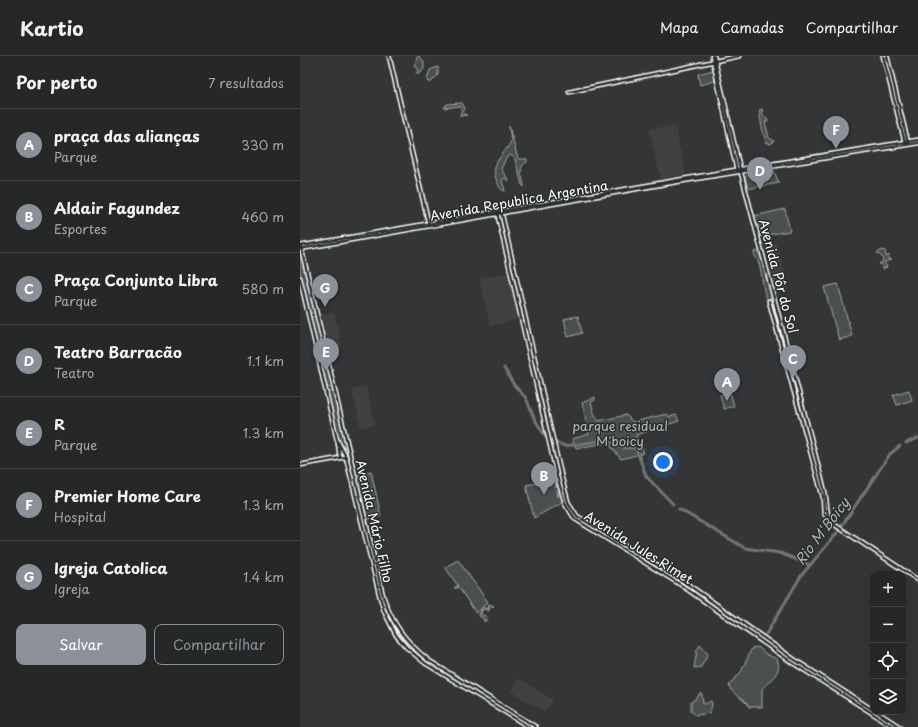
<!DOCTYPE html>
<html lang="pt">
<head>
<meta charset="utf-8">
<style>
  :root { --surface:#262828; --page:#323434; --text:#f1f3f6; --muted:#a4a6a8; --line:#424445; --accent:#8c9099 }
  body { margin:0; font-family:"Playpen Sans",sans-serif; background:var(--page); color:var(--text) }
  .controls { position:absolute; right:12px; bottom:12px; display:grid; overflow:hidden; border-radius:8px; box-shadow:0 4px 16px #0002 }
  .controls button { width:36px; height:36px; display:grid; place-items:center; padding:0; border:0; border-bottom:1px solid var(--line); background:var(--surface); color:var(--text); font:20px sans-serif }
  .you { position:absolute; left:363px; top:406px; width:14px; height:14px; margin:-10px; border:3px solid #fff; border-radius:50%; background:#1a73e8; box-shadow:0 0 0 6px #1a73e833 }
  .badge { display:grid; place-items:center; width:26px; height:26px; border-radius:50%; background:var(--accent); color:#fff; font-size:13px; font-weight:700 }
  .pin { position:absolute; translate:-50% -33px; filter:drop-shadow(0 1px 2px #0008) }
  .pin::after { content:''; position:absolute; top:21px; width:14px; height:12px; background:inherit; clip-path:polygon(0 0,100% 0,50% 100%) }
  .list { margin:0; padding:0; list-style:none }
  h2 { display:flex; justify-content:space-between; align-items:center; height:52px; margin:0; padding:0 16px; font-size:17px }
  h2 small { font-size:13px; font-weight:400; color:var(--muted) }
  .list li { display:grid; grid-template-columns:26px 1fr auto; gap:12px; align-items:center; box-sizing:border-box; height:72px; padding:0 16px; border-top:1px solid var(--line) }
  .list b { display:block; font-size:15px; white-space:nowrap }
  .list p { margin:0; font-size:13px; white-space:nowrap; color:var(--muted) }
  .list em { font-size:13px; font-style:normal; color:var(--muted) }
  .actions { display:flex; gap:8px; padding:12px 16px }
  .actions a { flex:1; padding:9px 0; border:1px solid var(--accent); border-radius:8px; text-align:center; font-size:14px; color:var(--accent) }
  .actions .main { background:var(--accent); color:#fff }
  .icon { flex:none; width:22px; height:22px; fill:none; stroke:currentColor; stroke-width:2; stroke-linecap:round; stroke-linejoin:round }
  .map { position:relative; flex:none; width:618px; height:671px; overflow:hidden }
  header { display:flex; align-items:center; gap:24px; box-sizing:border-box; height:56px; padding:0 20px; background:var(--surface); border-bottom:1px solid var(--line) }
  header strong { font-size:19px }
  nav { display:flex; gap:22px; margin-inline-start:auto; font-size:14px }
  main { display:flex }
  aside { flex:1; background:var(--surface) }
  .map>svg:first-child { display:block }
  .built { fill:#404243 }
  .green { fill:#4c4f50; stroke:#a6a7a8 }
  .lines { fill:none; stroke-linecap:round; stroke-linejoin:round }
  .river { stroke:#737576; stroke-width:3 }
  .secondary-casing { stroke:#fff; stroke-width:5.5 }
  .secondary { stroke:#2a2d2e; stroke-width:2.5 }
  .labels { text-anchor:middle; dominant-baseline:central; stroke-width:3; stroke-linejoin:round; paint-order:stroke }
  .street-label { font-size:13px; fill:#fff; stroke:#2a2d2e }
  .park-label { font-size:13px; fill:#b7b9b9; stroke:#2a2d2e }
  .water-label { font-size:14px; font-style:italic; fill:#b2b3b4; stroke:#2a2d2e }
</style>
</head>
<body>
<header>
<strong>Kartio</strong>
<nav><a>Mapa</a><a>Camadas</a><a>Compartilhar</a></nav>
</header>
<main>
<aside>
<h2>Por perto<small>7 resultados</small></h2>
<ul class="list">
<li><span class="badge">A</span><div><b>praça das alianças</b><p>Parque</p></div><em>330 m</em></li>
<li><span class="badge">B</span><div><b>Aldair Fagundez</b><p>Esportes</p></div><em>460 m</em></li>
<li><span class="badge">C</span><div><b>Praça Conjunto Libra</b><p>Parque</p></div><em>580 m</em></li>
<li><span class="badge">D</span><div><b>Teatro Barracão</b><p>Teatro</p></div><em>1.1 km</em></li>
<li><span class="badge">E</span><div><b>R</b><p>Parque</p></div><em>1.3 km</em></li>
<li><span class="badge">F</span><div><b>Premier Home Care</b><p>Hospital</p></div><em>1.3 km</em></li>
<li><span class="badge">G</span><div><b>Igreja Catolica</b><p>Igreja</p></div><em>1.4 km</em></li>
</ul>
<div class="actions"><a class="main">Salvar</a><a>Compartilhar</a></div>
</aside>
<div class="map">
<svg width="618" height="671" viewBox="0 0 618 671">
  <rect width="100%" height="100%" fill="#333536"/>
  <filter id="ink" filterUnits="userSpaceOnUse"><feTurbulence type="fractalNoise" baseFrequency=".025" numOctaves="2"/><feDisplacementMap in="SourceGraphic" scale="8" xChannelSelector="R" yChannelSelector="G"/><feConvolveMatrix kernelMatrix="1 2 1 2 8 2 1 2 1" color-interpolation-filters="sRGB"/></filter>
  <g filter="url(#ink)">
    <g class="built">
      <polygon points="375,70 386,118 361,123 349,73"/>
      <polygon points="476,186 489,233 475,237 462,189"/>
      <polygon points="210,216 220,263 190,270 179,222"/>
      <polygon points="34,256 42,290 27,293 19,259"/>
      <polygon points="66,330 75,368 61,372 52,334"/>
      <polygon points="218,622 253,644 245,656 210,635"/>
    </g>
    <g class="green">
      <polygon points="119,0 124,6 124,13 119,18 116,18 118,14 114,10 117,1"/>
      <polygon points="138,11 138,19 131,26 128,26 127,24 130,14"/>
      <polygon points="413,14 415,25 400,29 398,18"/>
      <polygon points="162,47 165,52 163,57 167,59 160,60 162,52 160,50 144,52 147,48"/>
      <polygon points="462,53 463,60 467,63 468,66 465,66 469,82 474,85 471,88 465,86 466,81 463,77 459,54"/>
      <path d="M 209,70 L 218,103 L 227,103 L 227,106 C 216,112 224,121 224,131 L 222,129 L 215,103 L 211,99 L 206,102 L 201,113 L 209,125 L 204,122 L 202,124 L 205,135 C 200,134 199,130 197,125 C 188,107 206,98 211,85 Z"/>
      <polygon points="474,115 479,127 447,133 445,122 447,119"/>
      <polygon points="485,153 490,175 460,180 454,160"/>
      <polygon points="582,194 585,195 586,201 589,199 588,203 591,204 584,206 587,211 582,213 582,208 579,208 582,206 583,202 577,197"/>
      <polygon points="0,195 15,256 10,258 0,215"/>
      <path d="M 457,195 C 462,198 471,230 473,237 L 470,243 L 467,243 C 461,231 463,216 458,205 C 456,201 454,200 454,196 Z"/>
      <polygon points="538,228 552,280 539,284 524,231"/>
      <polygon points="16,260 24,295 19,296 11,261"/>
      <polygon points="278,260 282,277 268,281 264,263"/>
      <polygon points="25,299 33,333 27,331 20,300"/>
      <polygon points="489,300 501,347 499,348 484,301"/>
      <polygon points="27,334 34,337 48,395 38,384"/>
      <polygon points="609,334 612,344 597,349 593,339"/>
      <polygon points="430,336 434,350 424,353 420,339"/>
      <polygon points="295,341 295,344 291,346 294,357 299,365 326,359 333,366 367,358 370,361 376,359 379,365 336,379 344,397 321,403 308,387 276,392 272,383 289,378 282,347"/>
      <polygon points="71,415 81,460 65,464 55,419"/>
      <polygon points="255,424 256,432 257,426 259,433 257,435 258,441 259,436 261,438 262,446 234,462 226,429"/>
      <polygon points="158,504 188,546 182,551 188,553 189,548 194,550 190,551 189,555 184,553 181,556 181,558 187,561 186,565 183,565 184,563 179,560 182,552 176,557 159,532 154,532 158,530 145,511"/>
      <polygon points="400,589 408,598 401,611 394,612 397,594"/>
      <path d="M 458,591 L 466,598 L 477,603 C 483,617 470,623 462,633 L 462,651 L 449,651 C 444,642 432,640 429,629 L 441,616 L 452,592 Z"/>
      <polygon points="399,638 402,638 403,647 405,648 411,645 412,648 410,657 396,659 391,655 391,646 398,641"/>
    </g>
    <g class="lines">
      <g class="river">
        <polyline points="204,312 214,329 226,342 234,362 247,383 265,390 306,384 324,392 336,392 346,420 373,448"/>
        <polyline points="606,387 618,382"/>
        <polyline points="379,453 445,492 480,497 510,509"/>
        <polyline points="466,578 501,520 537,477 590,398 600,390"/>
      </g>
      <g class="secondary-casing">
        <g id="secondary">
          <polyline points="89,0 129,169"/>
          <polyline points="412,0 437,115"/>
          <polyline points="414,0 440,113 525,436 528,460 533,468"/>
          <polyline points="583,0 605,87"/>
          <polyline points="587,0 608,87"/>
          <polyline points="269,36 439,0"/>
          <polyline points="201,155 261,419 268,446 277,460 383,525 495,604 573,654"/>
          <polyline points="197,156 257,420 265,447 275,463 381,529 493,607 594,671"/>
          <polyline points="0,190 435,114 618,84"/>
          <path d="M 1,191 L 83,540 C 92,568 106,586 128,604 L 236,671"/>
          <polyline points="0,193 364,128 618,87"/>
          <polyline points="0,222 37,384 46,401 80,541 84,555 96,579 106,591 125,607 229,671"/>
          <polyline points="469,245 523,441 524,457 528,463"/>
          <polyline points="38,387 40,401"/>
          <polyline points="0,409 46,401"/>
          <polyline points="532,467 618,524"/>
          <polyline points="577,656 600,671"/>
        </g>
      </g>
      <use href="#secondary" class="secondary"/>
    </g>
  </g>
  <g class="labels">
    <g class="street-label">
      <text transform="translate(219 144) rotate(-10)">Avenida Republica Argentina</text>
      <text transform="translate(479 220) rotate(75)">Avenida Pôr do Sol</text>
      <text transform="translate(75 465) rotate(77)">Avenida Mário Filho</text>
      <text transform="translate(339 491) rotate(32)">Avenida Jules Rimet</text>
    </g>
    <g class="park-label">
      <text x="320" y="369">parque residual<tspan x="320" dy="15">M'boicy</tspan></text>
    </g>
    <g class="water-label">
      <text transform="translate(522 475) rotate(-53)">Rio M'Boicy</text>
    </g>
  </g>
</svg>
<div class="controls">
<button>+</button>
<button>−</button>
<button><svg class="icon" aria-label="locate" viewBox="0 0 24 24"><circle cx="12" cy="12" r="6"/><path d="M12 2v4M12 18v4M2 12h4M18 12h4"/></svg></button>
<button><svg class="icon" aria-label="layers" viewBox="0 0 24 24"><path d="M12 4l9 5-9 5-9-5zM3 14l9 5 9-5"/></svg></button>
</div>
<div class="you"></div>
<div class="pin badge" style="left:427px;top:345px">A</div>
<div class="pin badge" style="left:244px;top:439px">B</div>
<div class="pin badge" style="left:493px;top:322px">C</div>
<div class="pin badge" style="left:460px;top:134px">D</div>
<div class="pin badge" style="left:26px;top:315px">E</div>
<div class="pin badge" style="left:536px;top:93px">F</div>
<div class="pin badge" style="left:25px;top:251px">G</div>
</div>
</main>
</body>
</html>
